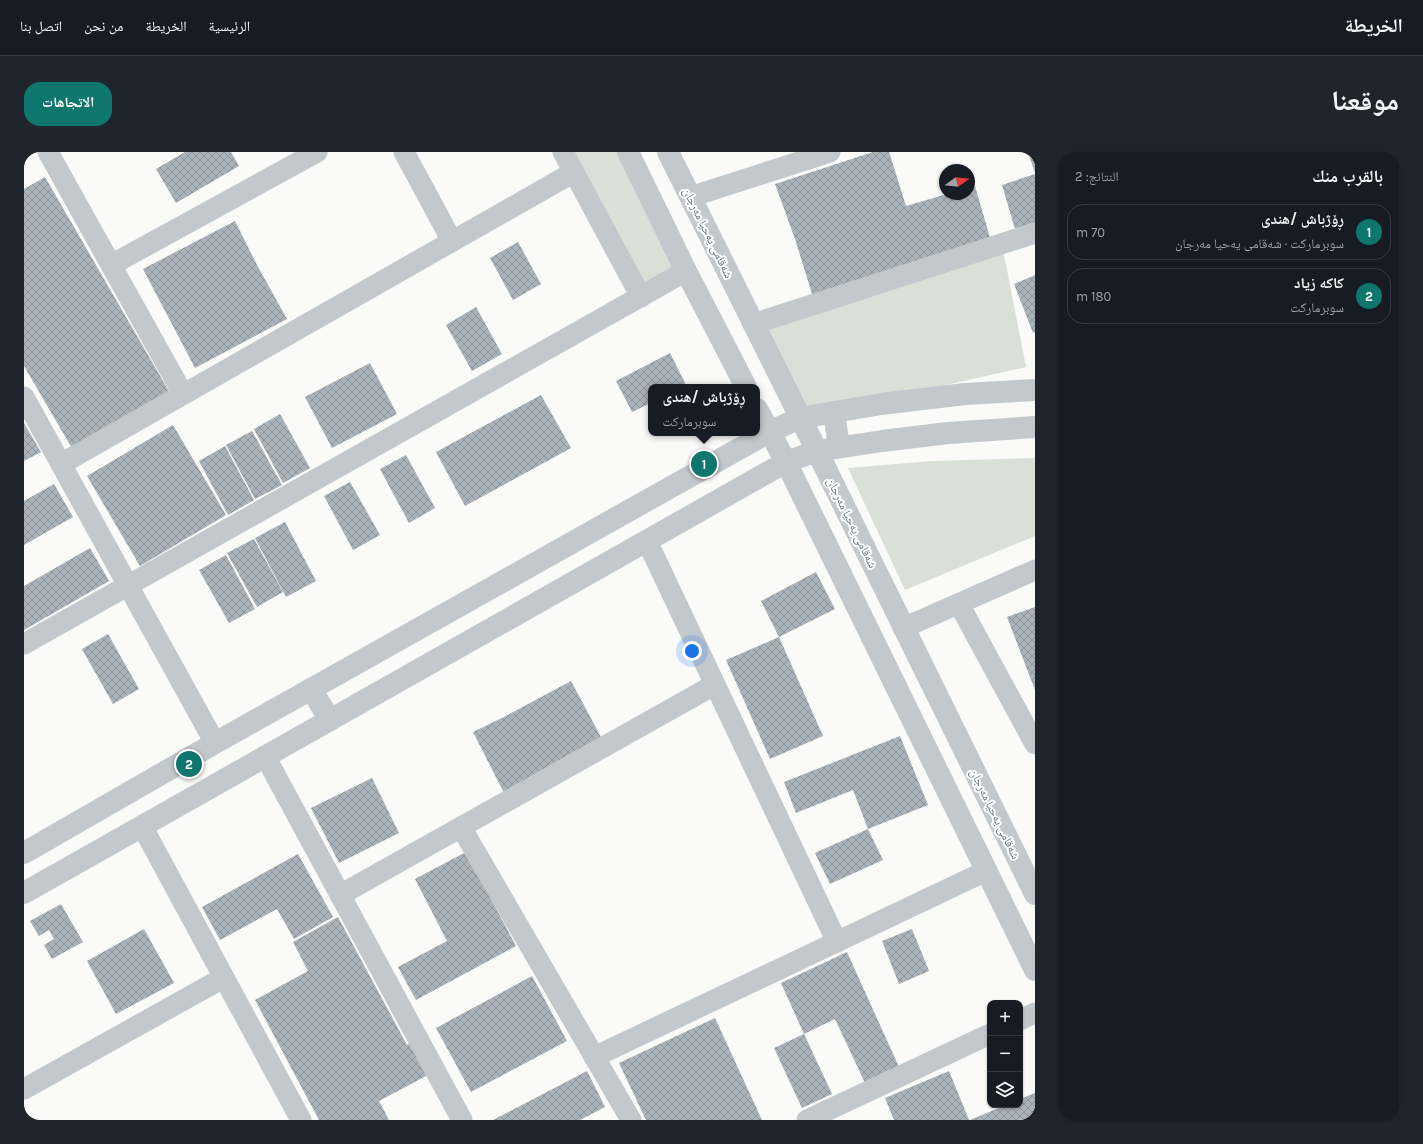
<!DOCTYPE html>
<html lang="ar">
<head>
<meta charset="utf-8">
<style>
  :root { --surface:#171b24; --page:#20242c; --text:#f1f3f6; --muted:#9ea1a6; --line:#363941; --accent:#0f766e }
  body { margin:0; font-family:Karla,"Noto Naskh Arabic",sans-serif; background:var(--page); color:var(--text); direction:rtl }
  .controls { position:absolute; right:12px; bottom:12px; display:grid; overflow:hidden; border-radius:8px; box-shadow:0 1px 3px #0004 }
  .controls button { width:36px; height:36px; display:grid; place-items:center; padding:0; border:0; border-bottom:1px solid var(--line); background:var(--surface); color:var(--text); font:20px sans-serif }
  .compass { position:absolute; left:915px; top:12px; width:36px; height:36px; border-radius:50%; background:var(--surface); box-shadow:0 1px 3px #0004; rotate:75deg }
  .you { position:absolute; left:668px; top:499px; width:14px; height:14px; margin:-10px; border:3px solid #fff; border-radius:50%; background:#1a73e8; box-shadow:0 0 0 6px #1a73e833 }
  .badge { display:grid; place-items:center; width:26px; height:26px; border-radius:50%; background:var(--accent); color:#fff; font-size:13px; font-weight:700 }
  .pin { position:absolute; translate:-50% -50%; border:2px solid #fff; box-shadow:0 1px 4px #0006 }
  .popup { position:absolute; left:624px; top:232px; width:112px; height:52px; box-sizing:border-box; display:grid; place-content:center; border-radius:8px; background:var(--surface); filter:drop-shadow(0 1px 3px #0005); font-size:13px; white-space:nowrap; color:var(--muted) }
  .popup b { font-size:15px; color:var(--text) }
  .popup::after { content:''; position:absolute; left:50%; top:100%; margin-left:-8px; border:8px solid transparent; border-top-color:var(--surface) }
  .list { margin:0; padding:0; list-style:none }
  h2 { display:flex; justify-content:space-between; align-items:center; height:52px; margin:0; padding:0 16px; font-size:17px }
  h2 small { font-size:13px; font-weight:400; color:var(--muted) }
  .list li { display:grid; grid-template-columns:26px 1fr auto; gap:12px; align-items:center; box-sizing:border-box; height:56px; margin:0 8px 8px; padding:0 8px; border:1px solid var(--line); border-radius:16px }
  .list b { display:block; font-size:15px; white-space:nowrap }
  .list p { margin:0; font-size:13px; white-space:nowrap; color:var(--muted) }
  .list em { font-size:13px; font-style:normal; color:var(--muted) }
  .icon { flex:none; width:22px; height:22px; fill:none; stroke:currentColor; stroke-width:2; stroke-linecap:round; stroke-linejoin:round }
  .map { position:relative; flex:none; width:1011px; height:968px; overflow:hidden; direction:ltr; border-radius:16px }
  header { display:flex; align-items:center; gap:24px; box-sizing:border-box; height:56px; padding:0 20px; background:var(--surface); border-bottom:1px solid var(--line) }
  header strong { font-size:19px }
  nav { display:flex; gap:22px; margin-inline-start:auto; font-size:14px }
  .intro { display:flex; align-items:center; justify-content:space-between; box-sizing:border-box; height:96px; padding:0 24px }
  h1 { margin:0; font-size:28px }
  .button { padding:10px 18px; border-radius:16px; background:var(--accent); color:#fff; font-size:14px; font-weight:700 }
  main { display:flex; gap:24px; padding:0 24px }
  aside { flex:1; background:var(--surface); border-radius:16px; box-shadow:0 1px 3px #0004 }
  .map>svg:first-child { display:block }
  .grass { fill:#dadfd7 }
  .building { fill:url(#building-cross-hatch) }
  .lines { fill:none; stroke-linecap:round; stroke-linejoin:round }
  .minor { stroke:#c3c8cc; stroke-width:21 }
  .tertiary { stroke:#c3c8cc; stroke-width:22 }
  .labels { text-anchor:middle; dominant-baseline:central; stroke-width:4; stroke-linejoin:round; paint-order:stroke }
  .street-label { font-size:12px; fill:#657683; stroke:#fff }
</style>
</head>
<body>
<header>
<strong>الخريطة</strong>
<nav><a>الرئيسية</a><a>الخريطة</a><a>من نحن</a><a>اتصل بنا</a></nav>
</header>
<div class="intro"><h1>موقعنا</h1><a class="button">الاتجاهات</a></div>
<main>
<aside>
<h2>بالقرب منك<small>النتائج: 2</small></h2>
<ul class="list">
<li><span class="badge">1</span><div><b>ڕۆژباش /ھندی</b><p>سوبرماركت · شەقامی یەحیا مەرجان</p></div><em>70 m</em></li>
<li><span class="badge">2</span><div><b>کاکە زیاد</b><p>سوبرماركت</p></div><em>180 m</em></li>
</ul>
</aside>
<div class="map">
<svg width="1011" height="968" viewBox="0 0 1011 968">
  <defs>
    <pattern id="building-cross-hatch" width="8" height="8" patternUnits="userSpaceOnUse"><rect width="8" height="8" fill="#aab3b9"/><path d="M0 0l8 8M0 8l8-8" fill="none" stroke="#8e969c"/></pattern>
  </defs>
  <rect width="100%" height="100%" fill="#fafaf8"/>
  <g class="grass">
    <polygon points="539,0 604,0 662,119 617,145"/>
    <polygon points="978,92 1002,215 776,266 729,172"/>
    <polygon points="1011,306 1011,384 881,438 824,316 908,309"/>
  </g>
  <g class="building">
    <polygon points="161,0 207,0 215,14 152,51 132,17"/>
    <polygon points="849,0 865,0 882,54 923,42 945,42 945,36 951,34 967,89 789,145 771,87 751,32"/>
    <polygon points="1004,0 1011,0 1011,21"/>
    <polygon points="1011,22 1011,71 991,77 978,33"/>
    <polygon points="21,25 146,241 49,298 0,214 0,37"/>
    <polygon points="211,69 233,113 263,167 171,216 119,117"/>
    <polygon points="494,90 517,132 489,148 466,106"/>
    <polygon points="1011,123 1011,180 1009,181 990,132"/>
    <polygon points="452,155 478,202 448,219 422,173"/>
    <polygon points="646,201 662,233 657,235 627,235 627,251 608,260 592,229"/>
    <polygon points="346,211 373,262 308,296 281,245"/>
    <polygon points="517,243 547,296 441,354 412,300"/>
    <polygon points="256,262 286,316 259,331 230,277"/>
    <polygon points="0,271 17,300 0,309"/>
    <polygon points="149,273 202,363 116,414 63,324"/>
    <polygon points="228,279 258,333 231,347 202,293"/>
    <polygon points="201,294 230,348 204,363 175,309"/>
    <polygon points="382,303 411,356 385,371 356,317"/>
    <polygon points="326,330 356,383 329,398 300,344"/>
    <polygon points="30,332 49,365 0,393 0,349"/>
    <polygon points="261,370 292,429 262,445 231,386"/>
    <polygon points="230,387 259,440 233,455 203,401"/>
    <polygon points="66,396 85,429 0,478 0,434"/>
    <polygon points="202,403 231,457 205,471 175,418"/>
    <polygon points="792,420 811,457 755,485 737,449"/>
    <polygon points="1011,455 1011,538 983,465"/>
    <polygon points="84,482 115,537 89,552 58,497"/>
    <polygon points="755,485 799,584 746,607 702,508"/>
    <polygon points="547,529 577,585 480,641 449,580 480,565"/>
    <polygon points="876,584 904,653 844,677 859,708 806,732 791,701 844,677 829,638 772,661 760,630"/>
    <polygon points="348,626 375,681 315,711 287,656"/>
    <polygon points="442,700 492,794 392,848 374,815 423,789 391,727"/>
    <polygon points="274,702 309,765 270,787 253,757 196,788 178,755"/>
    <polygon points="37,752 59,790 28,807 20,793 30,787 25,778 15,784 6,769"/>
    <polygon points="314,765 383,893 387,891 404,923 355,949 365,968 295,968 231,848 284,819 269,790"/>
    <polygon points="120,777 150,831 92,862 63,809"/>
    <polygon points="888,777 905,819 875,832 858,789"/>
    <polygon points="823,800 875,915 841,931 811,867 780,882 757,831"/>
    <polygon points="508,824 543,889 447,940 412,876"/>
    <polygon points="691,866 738,968 622,968 595,911"/>
    <polygon points="780,882 808,942 778,956 750,896"/>
    <polygon points="563,919 581,955 556,968 469,968"/>
    <polygon points="925,919 945,968 870,968 861,946"/>
    <polygon points="1011,941 1011,968 946,968 982,953 996,953 996,947"/>
  </g>
  <g class="lines">
    <g class="minor">
      <polyline points="24,0 159,242"/>
      <polyline points="380,0 428,89"/>
      <polyline points="539,0 617,145"/>
      <polyline points="666,45 806,0"/>
      <polyline points="87,113 293,0"/>
      <polyline points="729,172 1011,81"/>
      <polyline points="0,245 191,591"/>
      <polyline points="37,312 550,20"/>
      <polyline points="623,389 813,790"/>
      <polyline points="935,452 1011,592"/>
      <polyline points="879,476 1011,418"/>
      <polyline points="0,492 662,119"/>
      <polyline points="241,604 438,968"/>
      <polyline points="118,674 277,968"/>
      <polyline points="437,675 607,968"/>
      <polyline points="316,743 690,533"/>
      <polyline points="996,868 1011,861"/>
      <polyline points="570,905 962,719"/>
      <polyline points="0,937 199,826"/>
      <polyline points="783,968 966,882"/>
    </g>
    <g class="tertiary">
      <polyline points="604,0 662,119 722,235"/>
      <polyline points="644,0 793,299 1011,742"/>
      <polyline points="733,257 762,310 1011,818"/>
      <polyline points="810,260 815,295"/>
      <polyline points="287,537 306,568"/>
      <polyline points="0,701 191,591 745,280 776,266 857,252 941,242 1011,238"/>
      <polyline points="0,741 762,310 793,299 858,289 924,281 1011,275"/>
    </g>
  </g>
  <g class="labels">
    <g class="street-label">
      <text transform="translate(684 81) rotate(64)">شەقامی یەحیا مەرجان</text>
      <text transform="translate(828 371) rotate(64)">شەقامی یەحیا مەرجان</text>
      <text transform="translate(971 662) rotate(64)">شەقامی یەحیا مەرجان</text>
    </g>
  </g>
</svg>
<div class="controls">
<button>+</button>
<button>−</button>
<button><svg class="icon" aria-label="layers" viewBox="0 0 24 24"><path d="M12 4l9 5-9 5-9-5zM3 14l9 5 9-5"/></svg></button>
</div>
<svg class="compass" viewBox="-18 -18 36 36"><path d="M0-13l5 13h-10z" fill="#e53935"/><path d="M0 13l5-13h-10z" fill="#9ea1a6"/></svg>
<div class="you"></div>
<div class="pin badge" style="left:680px;top:312px">1</div>
<div class="popup"><b>ڕۆژباش /ھندی</b>سوبرماركت</div>
<div class="pin badge" style="left:165px;top:612px">2</div>
</div>
</main>
</body>
</html>
